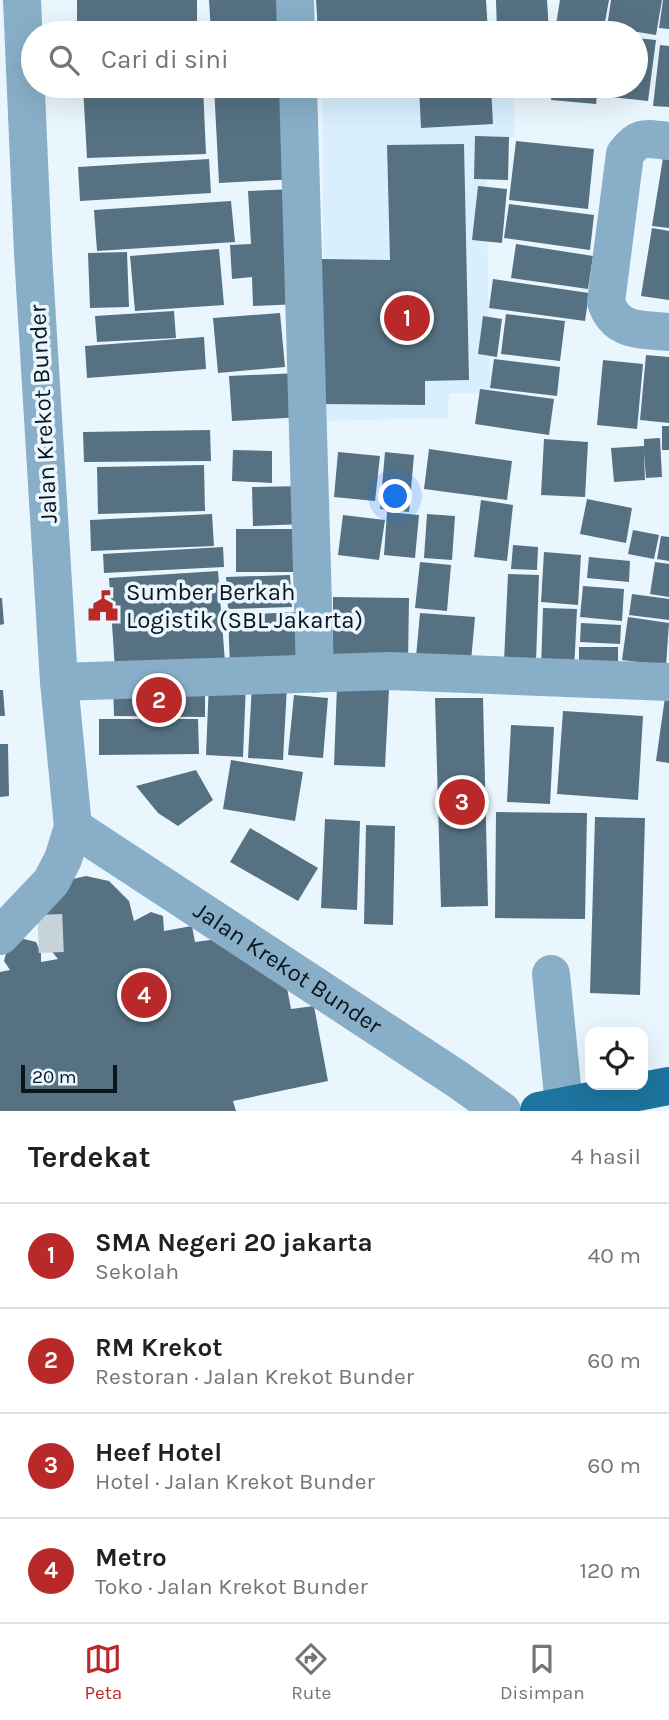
<!DOCTYPE html>
<html lang="id">
<head>
<meta charset="utf-8">
<style>
  :root { --surface:#fff; --page:#f6f6f6; --text:#202124; --muted:#757577; --line:#e0e0e0; --accent:#b9292a }
  body { margin:0; font-family:Karla,sans-serif; background:var(--page); color:var(--text) }
  .controls { position:absolute; right:21px; bottom:21px; display:grid; overflow:hidden; border-radius:14px; box-shadow:0 7px 28px #0002 }
  .controls button { width:63px; height:63px; display:grid; place-items:center; padding:0; border:0; border-bottom:2px solid var(--line); background:var(--surface); color:var(--text); font:35px sans-serif }
  .scale { position:absolute; left:21px; bottom:18px; width:96px; box-sizing:border-box; padding-left:7px; border:4px solid #0a151c; border-top:0; font-size:19px; line-height:24px; white-space:nowrap; color:#0a151c; -webkit-text-stroke:5px #eaf6fe; paint-order:stroke }
  .you { position:absolute; left:396px; top:497px; width:24px; height:24px; margin:-18px; border:5px solid #fff; border-radius:50%; background:#1a73e8; box-shadow:0 0 0 10px #1a73e833 }
  .badge { display:grid; place-items:center; width:46px; height:46px; border-radius:50%; background:var(--accent); color:#fff; font-size:23px; font-weight:700 }
  .pin { position:absolute; translate:-50% -50%; border:4px solid #fff; box-shadow:0 2px 7px #0006 }
  .list { margin:0; padding:0; list-style:none }
  h2 { display:flex; justify-content:space-between; align-items:center; height:91px; margin:0; padding:0 28px; font-size:30px }
  h2 small { font-size:23px; font-weight:400; color:var(--muted) }
  .list li { display:grid; grid-template-columns:46px 1fr auto; gap:21px; align-items:center; box-sizing:border-box; height:105px; padding:0 28px; border-top:2px solid var(--line) }
  .list b { display:block; font-size:26px; white-space:nowrap }
  .list p { margin:0; font-size:23px; white-space:nowrap; color:var(--muted) }
  .list em { font-size:23px; font-style:normal; color:var(--muted) }
  .icon { flex:none; width:38px; height:38px; fill:none; stroke:currentColor; stroke-width:2; stroke-linecap:round; stroke-linejoin:round }
  .map { position:relative; flex:none; width:669px; height:1111px; overflow:hidden }
  .search { position:absolute; background:var(--surface); box-shadow:0 7px 28px #0002; left:21px; right:21px; top:21px; height:77px; display:flex; align-items:center; gap:18px; box-sizing:border-box; padding:0 24px; border-radius:38px; color:var(--muted); font-size:26px }
  .sheet { height:511px; background:var(--surface) }
  nav { display:flex; justify-content:space-around; align-items:center; box-sizing:border-box; height:98px; border-top:2px solid var(--line); background:var(--surface); font-size:19px; color:var(--muted) }
  nav a { display:grid; justify-items:center; gap:4px }
  nav .on { color:var(--accent) }
  .map>svg:first-child { display:block }
  .built { fill:#d9effe }
  .building { fill:#567182 }
  .lines { fill:none; stroke-linecap:round; stroke-linejoin:round }
  .minor-tunnel { stroke:#c8d4dc; stroke-width:38; stroke-dasharray:38 19; stroke-linecap:butt }
  .minor { stroke:#89afc8; stroke-width:38 }
  .major { stroke:#1d749f; stroke-width:38 }
  .labels { text-anchor:middle; dominant-baseline:central; stroke-width:7; stroke-linejoin:round; paint-order:stroke }
  .street-label { font-size:24px; fill:#0a151c; stroke:#eaf6fe }
  .poi-label { font-size:24px; fill:#0a151c; stroke:#eaf6fe; text-anchor:start }
</style>
</head>
<body>
<div class="map">
<svg width="669" height="1111" viewBox="0 0 669 1111">
  <rect width="100%" height="100%" fill="#eaf6fe"/>
  <polygon class="built" points="322,86 513,86 515,136 486,140 490,393 449,393 448,418 325,421"/>
  <g class="building">
    <rect x="77" y="0" width="120" height="33"/>
    <polygon points="209,0 287,0 288,33 211,33"/>
    <polygon points="316,0 486,0 488,33 318,33"/>
    <polygon points="496,0 547,0 549,33 497,33"/>
    <polygon points="560,0 609,0 603,33 555,31"/>
    <polygon points="611,0 662,0 656,35 607,27"/>
    <polygon points="663,0 669,0 669,29 659,28"/>
    <polygon points="636,38 656,40 648,101 601,96 602,86 636,86"/>
    <polygon points="660,45 669,46 669,107 653,106"/>
    <polygon points="83,86 203,86 206,154 87,158"/>
    <polygon points="214,86 291,86 296,179 219,183"/>
    <polygon points="419,86 491,86 493,124 421,128"/>
    <polygon points="503,86 547,86 547,98 502,96"/>
    <polygon points="552,86 598,86 596,104 551,100"/>
    <polygon points="475,136 509,137 508,180 474,179"/>
    <polygon points="516,141 594,149 588,209 509,200"/>
    <polygon points="464,144 469,380 425,381 425,405 321,404 321,259 390,260 387,145"/>
    <polygon points="663,158 669,159 669,228 652,226"/>
    <polygon points="209,159 211,193 80,201 78,167"/>
    <polygon points="478,186 507,189 502,243 472,240"/>
    <polygon points="295,189 300,304 253,306 252,277 232,279 230,245 251,244 248,191"/>
    <polygon points="231,201 235,242 97,251 94,210"/>
    <polygon points="509,204 594,215 590,250 504,238"/>
    <polygon points="652,228 669,231 669,300 641,296"/>
    <polygon points="516,244 593,256 588,289 511,278"/>
    <polygon points="219,249 224,305 135,311 130,256"/>
    <polygon points="127,252 129,307 90,308 88,253"/>
    <polygon points="493,279 589,293 585,321 489,308"/>
    <polygon points="174,311 176,338 97,342 95,316"/>
    <polygon points="280,313 285,367 218,373 213,318"/>
    <polygon points="506,314 565,321 560,361 501,354"/>
    <polygon points="483,316 502,319 497,357 478,354"/>
    <polygon points="204,337 206,369 87,378 85,346"/>
    <polygon points="646,355 669,357 669,423 640,420"/>
    <polygon points="494,359 560,367 557,396 490,388"/>
    <polygon points="603,360 643,364 637,429 597,425"/>
    <polygon points="300,373 303,417 232,421 229,376"/>
    <polygon points="480,389 554,399 549,435 475,424"/>
    <rect x="662" y="426" width="7" height="24"/>
    <polygon points="210,430 211,461 84,462 83,432"/>
    <polygon points="660,438 662,477 646,478 644,452 645,480 614,482 611,448 644,446 644,439"/>
    <polygon points="544,439 588,442 585,497 541,495"/>
    <polygon points="429,449 512,461 507,500 424,489"/>
    <polygon points="233,450 272,451 272,483 232,481"/>
    <polygon points="338,452 380,456 375,501 334,497"/>
    <polygon points="385,452 414,455 409,512 380,509"/>
    <polygon points="204,465 205,511 98,514 97,467"/>
    <polygon points="302,486 303,524 253,526 252,487"/>
    <polygon points="587,499 632,508 626,543 580,534"/>
    <polygon points="481,500 513,505 507,561 474,557"/>
    <polygon points="387,512 419,515 415,558 384,555"/>
    <polygon points="212,514 214,546 91,551 90,520"/>
    <polygon points="427,514 455,516 452,560 424,558"/>
    <polygon points="343,515 385,520 379,560 338,555"/>
    <rect x="236" y="529" width="64" height="43"/>
    <polygon points="633,530 659,535 654,559 628,554"/>
    <polygon points="661,536 669,537 669,561 657,559"/>
    <polygon points="513,545 538,547 537,570 511,569"/>
    <polygon points="223,547 224,567 104,573 103,554"/>
    <polygon points="544,552 581,555 578,605 541,602"/>
    <polygon points="589,557 630,561 629,582 587,578"/>
    <polygon points="420,562 451,565 447,611 415,608"/>
    <polygon points="655,562 669,564 669,597 650,594"/>
    <polygon points="218,571 225,662 115,670 109,578"/>
    <polygon points="508,574 539,575 536,662 504,661"/>
    <polygon points="290,575 292,607 228,609 226,577"/>
    <polygon points="583,586 624,589 622,621 580,617"/>
    <polygon points="632,594 669,599 669,620 629,615"/>
    <polygon points="333,597 409,598 408,664 333,663"/>
    <polygon points="0,598 2,598 4,624 0,625"/>
    <polygon points="543,608 577,609 574,671 541,669"/>
    <polygon points="298,612 300,664 230,667 228,615"/>
    <polygon points="420,613 475,617 471,661 416,657"/>
    <polygon points="628,617 669,623 666,666 622,660"/>
    <polygon points="581,623 621,625 620,644 580,642"/>
    <rect x="579" y="647" width="39" height="27"/>
    <polygon points="209,682 246,683 243,757 206,755"/>
    <polygon points="113,684 205,685 205,717 114,716"/>
    <polygon points="252,684 287,686 283,760 248,758"/>
    <polygon points="337,686 389,689 385,767 334,765"/>
    <polygon points="0,690 3,690 5,716 0,716"/>
    <polygon points="294,695 328,698 323,758 288,755"/>
    <polygon points="665,697 669,698 669,763 656,761"/>
    <polygon points="435,698 483,698 488,906 441,907"/>
    <polygon points="563,711 643,716 638,800 557,794"/>
    <polygon points="99,719 198,719 199,754 99,755"/>
    <polygon points="511,725 554,727 550,804 507,802"/>
    <polygon points="0,744 8,744 9,796 0,797"/>
    <polygon points="231,760 303,772 295,821 223,809"/>
    <polygon points="196,770 213,800 178,826 158,813 136,786"/>
    <polygon points="496,812 587,813 585,919 495,918"/>
    <polygon points="595,817 645,818 640,995 590,993"/>
    <polygon points="325,819 360,821 357,910 321,908"/>
    <polygon points="366,825 395,826 393,925 364,924"/>
    <polygon points="250,828 318,868 298,901 230,862"/>
    <polygon points="86,876 109,881 129,901 134,921 151,912 163,916 164,931 192,926 195,942 218,939 286,983 291,1009 314,1006 328,1081 233,1101 236,1111 0,1111 0,972 10,970 4,961 8,946 20,938 36,942 41,953 41,962 58,959 38,934 39,917 64,881"/>
  </g>
  <g class="lines">
    <polyline class="minor-tunnel" points="38,934 63,933"/>
    <g class="minor">
      <polyline points="295,0 296,33"/>
      <polyline points="298,86 315,674"/>
      <path d="M 669,141 C 647,139 640,134 625,154 L 606,302 C 616,333 641,329 669,332"/>
      <polyline points="59,682 390,671 669,682"/>
      <path id="s1" d="M 73,827 L 457,1079 L 502,1111"/>
      <polyline points="0,936 51,882 63,859 73,827 59,682 33,253 22,0"/>
      <polyline points="551,974 564,1106"/>
    </g>
    <polyline class="major" points="539,1111 669,1086"/>
  </g>
  <defs>
    <g id="civic-bare" transform="scale(2.415)"><path d="M-.6-6.5H3V-4.5H.6V-3L4-1V1h2V6H-6V1h2V-1L-.6-3ZM-1.2 2.5V6h2.4V2.5Z" fill="#b9292a" stroke="#eaf6fe" stroke-width="2.5" paint-order="stroke"/></g>
  </defs>
  <g fill-rule="evenodd">
    <use href="#civic-bare" x="103" y="606"/>
  </g>
  <g class="labels">
    <g class="street-label">
      <text transform="translate(43 414) rotate(-93)">Jalan Krekot Bunder</text>
      <text stroke="none"><textPath href="#s1" startOffset="257">Jalan Krekot Bunder</textPath></text>
    </g>
    <g class="poi-label">
      <text x="126" y="592">Sumber Berkah<tspan x="126" dy="28">Logistik (SBL Jakarta)</tspan></text>
    </g>
  </g>
</svg>
<div class="controls">
<button><svg class="icon" aria-label="locate" viewBox="0 0 24 24"><circle cx="12" cy="12" r="6"/><path d="M12 2v4M12 18v4M2 12h4M18 12h4"/></svg></button>
</div>
<div class="scale">20 m</div>
<div class="you"></div>
<div class="pin badge" style="left:407px;top:318px">1</div>
<div class="pin badge" style="left:159px;top:700px">2</div>
<div class="pin badge" style="left:462px;top:802px">3</div>
<div class="pin badge" style="left:144px;top:995px">4</div>
<div class="search"><svg class="icon" aria-label="search" viewBox="0 0 24 24"><circle cx="10" cy="10" r="6"/><path d="M15 15l6 6"/></svg>Cari di sini</div>
</div>
<section class="sheet">
<h2>Terdekat<small>4 hasil</small></h2>
<ul class="list">
<li><span class="badge">1</span><div><b>SMA Negeri 20 jakarta</b><p>Sekolah</p></div><em>40 m</em></li>
<li><span class="badge">2</span><div><b>RM Krekot</b><p>Restoran · Jalan Krekot Bunder</p></div><em>60 m</em></li>
<li><span class="badge">3</span><div><b>Heef Hotel</b><p>Hotel · Jalan Krekot Bunder</p></div><em>60 m</em></li>
<li><span class="badge">4</span><div><b>Metro</b><p>Toko · Jalan Krekot Bunder</p></div><em>120 m</em></li>
</ul>
</section>
<nav>
<a class="on"><svg class="icon" aria-label="map" viewBox="0 0 24 24"><path d="M3 6l6-2 6 2 6-2v14l-6 2-6-2-6 2zM9 4v14M15 6v14"/></svg>Peta</a>
<a><svg class="icon" aria-label="directions" viewBox="0 0 24 24"><path d="M12 3l9 9-9 9-9-9zM9 14v-3h6M13 9l2 2-2 2"/></svg>Rute</a>
<a><svg class="icon" aria-label="saved" viewBox="0 0 24 24"><path d="M7 4h10v16l-5-4-5 4z"/></svg>Disimpan</a>
</nav>
</body>
</html>
